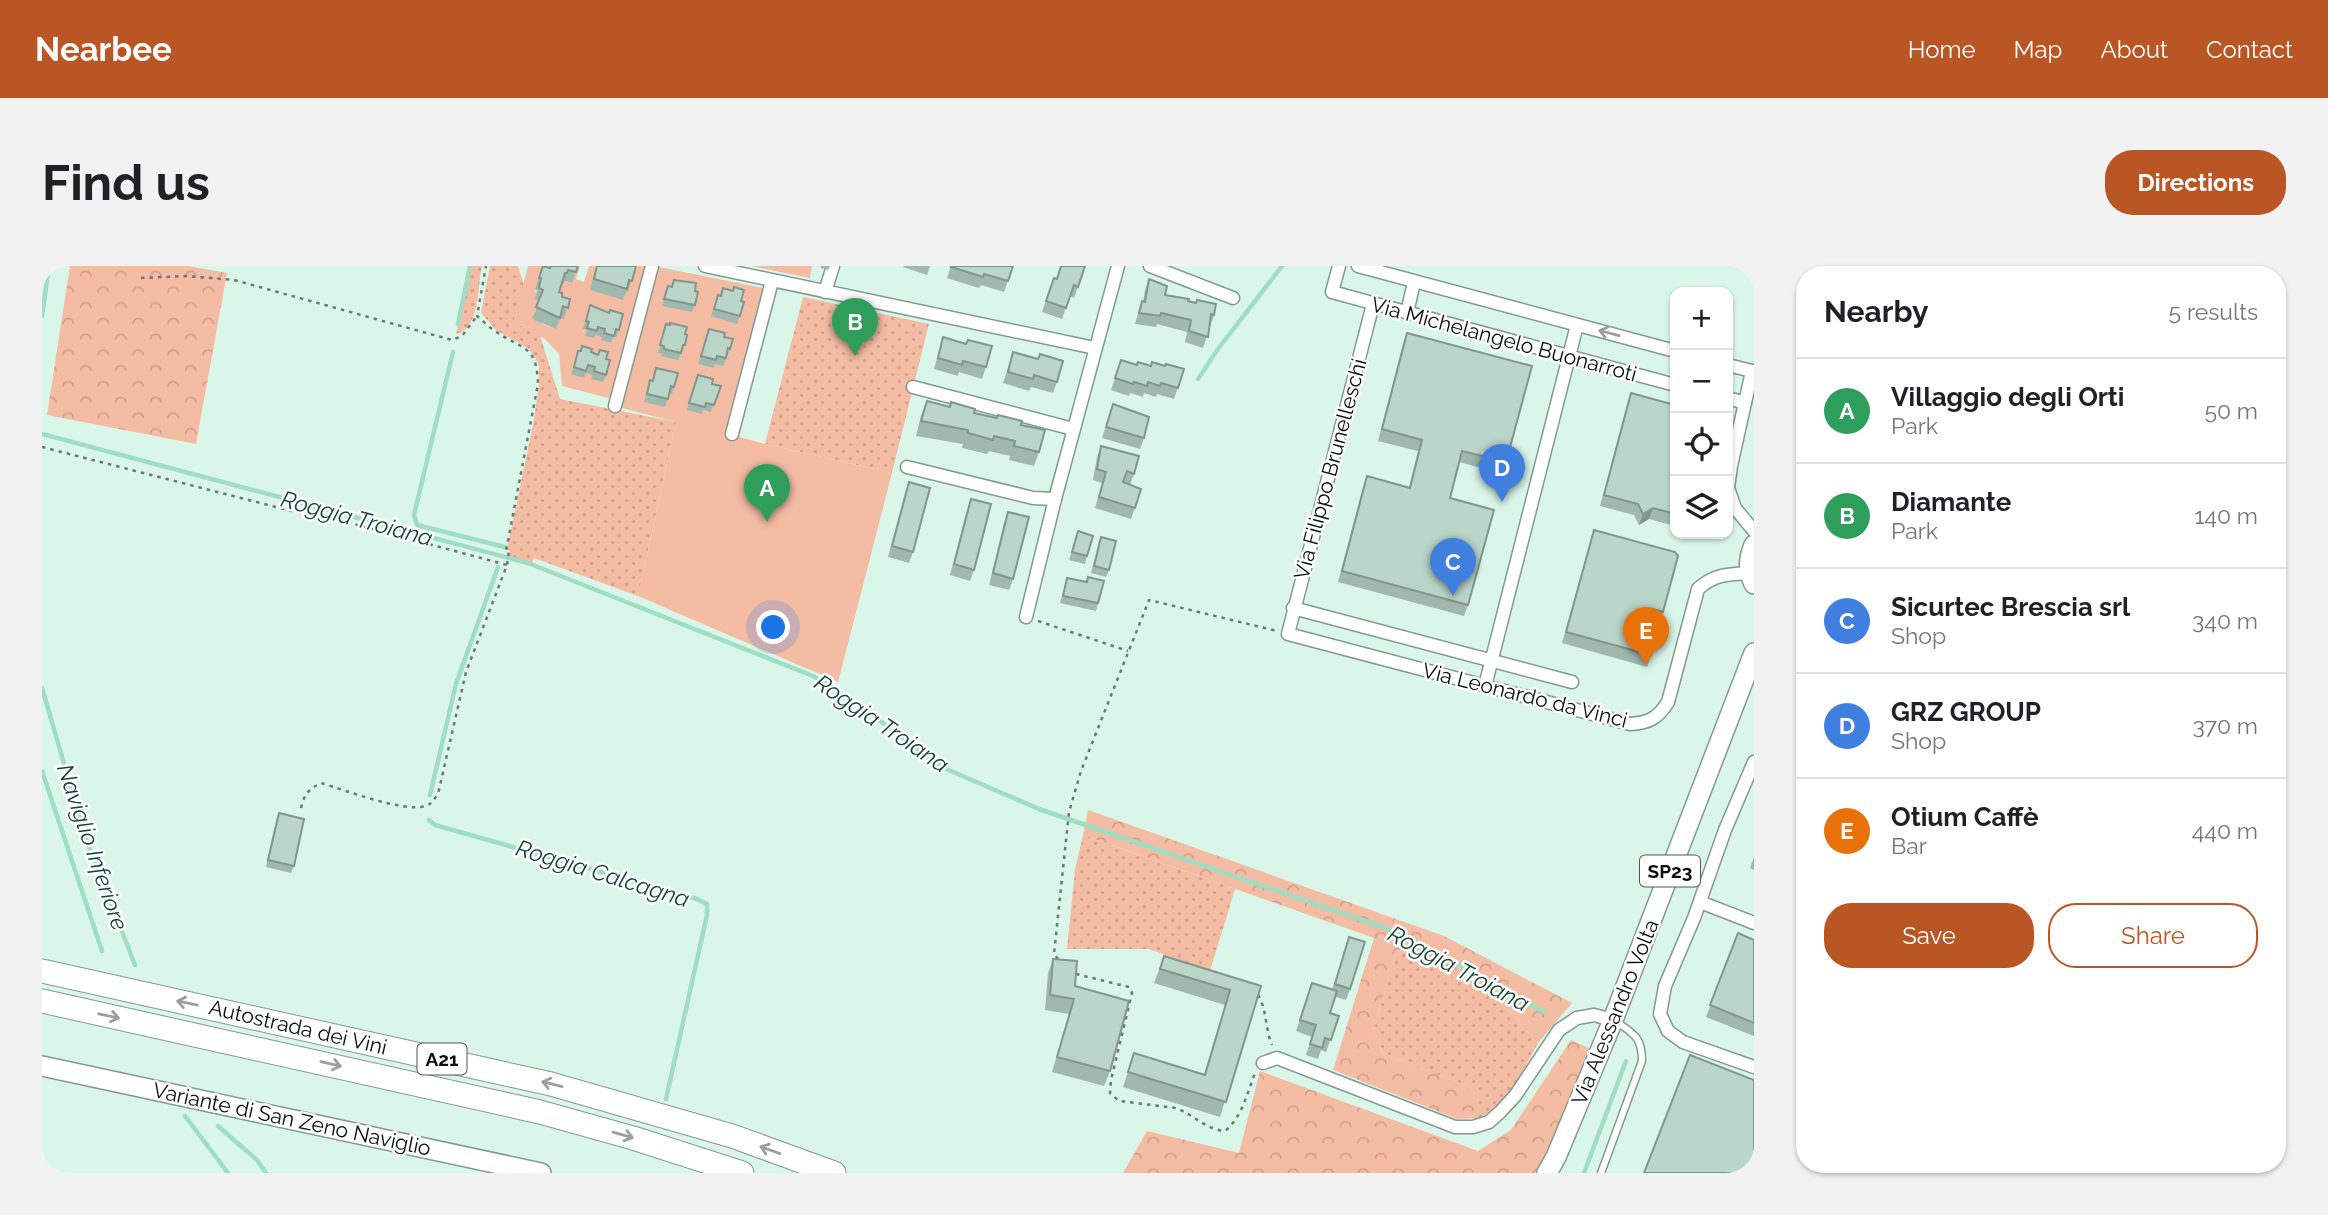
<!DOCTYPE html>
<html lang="en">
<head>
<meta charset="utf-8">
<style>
  :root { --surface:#fff; --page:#f2f2f2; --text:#202124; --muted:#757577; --line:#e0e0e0; --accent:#ba5524 }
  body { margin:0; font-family:Raleway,sans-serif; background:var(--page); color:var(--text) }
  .controls { position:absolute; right:21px; top:21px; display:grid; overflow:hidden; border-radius:14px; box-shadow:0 2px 5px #0004 }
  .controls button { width:63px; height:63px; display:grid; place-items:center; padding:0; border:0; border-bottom:2px solid var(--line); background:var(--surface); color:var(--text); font:35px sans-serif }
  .you { position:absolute; left:732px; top:362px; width:24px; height:24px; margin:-18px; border:5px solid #fff; border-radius:50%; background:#1a73e8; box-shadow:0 0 0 10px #1a73e833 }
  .badge { display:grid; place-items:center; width:46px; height:46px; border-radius:50%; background:var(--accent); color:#fff; font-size:23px; font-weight:700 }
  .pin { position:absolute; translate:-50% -58px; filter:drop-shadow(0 2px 4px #0008) }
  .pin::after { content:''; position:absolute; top:37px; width:24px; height:21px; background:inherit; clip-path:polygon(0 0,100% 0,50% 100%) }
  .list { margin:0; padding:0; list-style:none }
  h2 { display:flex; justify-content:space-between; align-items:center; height:91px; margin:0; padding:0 28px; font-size:30px }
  h2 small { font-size:23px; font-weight:400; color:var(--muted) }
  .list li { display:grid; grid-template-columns:46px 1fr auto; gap:21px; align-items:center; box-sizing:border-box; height:105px; padding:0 28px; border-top:2px solid var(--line) }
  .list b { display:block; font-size:26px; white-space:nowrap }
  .list p { margin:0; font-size:23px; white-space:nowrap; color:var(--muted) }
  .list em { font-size:23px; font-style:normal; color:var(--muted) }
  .actions { display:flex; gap:14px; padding:21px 28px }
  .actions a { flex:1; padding:16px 0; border:2px solid var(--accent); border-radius:28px; text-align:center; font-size:24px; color:var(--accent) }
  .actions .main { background:var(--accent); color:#fff }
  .icon { flex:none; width:38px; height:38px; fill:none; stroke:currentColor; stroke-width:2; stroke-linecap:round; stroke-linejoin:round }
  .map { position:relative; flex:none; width:1712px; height:907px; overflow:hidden; border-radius:28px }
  header { display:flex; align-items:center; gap:42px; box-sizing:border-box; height:98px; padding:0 35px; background:var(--accent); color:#fff }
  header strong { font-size:33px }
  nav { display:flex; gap:38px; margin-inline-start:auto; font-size:24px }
  .intro { display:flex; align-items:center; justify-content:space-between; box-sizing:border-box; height:168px; padding:0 42px }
  h1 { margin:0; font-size:49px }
  .button { padding:18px 32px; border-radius:28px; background:var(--accent); color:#fff; font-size:24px; font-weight:700 }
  main { display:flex; gap:42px; padding:0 42px }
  aside { flex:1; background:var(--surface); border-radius:28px; box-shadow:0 2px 5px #0004 }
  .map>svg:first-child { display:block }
  .grass { fill:url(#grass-dots) }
  .forest { fill:url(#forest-crowns) }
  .garden { fill:#f5bca4 }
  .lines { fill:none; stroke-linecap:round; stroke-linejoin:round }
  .stream { stroke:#9fdec3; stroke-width:4.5 }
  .lane-casing { stroke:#819b8f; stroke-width:9 }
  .street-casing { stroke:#819b8f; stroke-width:15 }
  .primary-casing { stroke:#819b8f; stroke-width:22 }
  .highway-casing { stroke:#819b8f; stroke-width:25 }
  .path { stroke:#677971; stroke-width:2.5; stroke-dasharray:3.5 5; stroke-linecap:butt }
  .lane { stroke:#fff; stroke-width:6 }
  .street { stroke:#fff; stroke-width:12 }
  .primary { stroke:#fff; stroke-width:19 }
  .highway { stroke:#fff; stroke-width:23 }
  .wall { fill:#a0b8ad }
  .shaded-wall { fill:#82968d }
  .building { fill:#bad6c9; stroke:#82968d; stroke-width:2 }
  .oneway { stroke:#9b9f9d }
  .labels { text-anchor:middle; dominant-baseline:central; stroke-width:5; stroke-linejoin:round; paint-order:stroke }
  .shield { fill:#fff; stroke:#505654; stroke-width:2 }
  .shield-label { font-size:19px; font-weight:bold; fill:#050e0a }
  .street-label { font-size:21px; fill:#050e0a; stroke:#fff }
  .water-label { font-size:23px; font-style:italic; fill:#114534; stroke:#fff }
</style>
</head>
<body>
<header>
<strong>Nearbee</strong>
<nav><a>Home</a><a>Map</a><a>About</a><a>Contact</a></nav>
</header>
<div class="intro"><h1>Find us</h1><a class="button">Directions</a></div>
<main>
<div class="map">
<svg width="1712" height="907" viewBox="0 0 1712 907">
  <defs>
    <pattern id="grass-dots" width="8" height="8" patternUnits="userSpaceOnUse" patternTransform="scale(1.75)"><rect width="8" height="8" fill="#f5bca4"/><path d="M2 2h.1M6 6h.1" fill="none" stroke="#d1a08c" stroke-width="1.8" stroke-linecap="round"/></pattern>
    <pattern id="forest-crowns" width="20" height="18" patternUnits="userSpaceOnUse" patternTransform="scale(1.75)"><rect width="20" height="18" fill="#f5bca4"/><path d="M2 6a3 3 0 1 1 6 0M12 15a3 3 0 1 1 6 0" fill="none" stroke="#d1a08c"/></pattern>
  </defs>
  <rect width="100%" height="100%" fill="#d9f6e9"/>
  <g class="grass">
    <path d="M 429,0 L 440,0 C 435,20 439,62 414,68 Z"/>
    <polygon points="448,0 476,0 518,133 634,156 596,330 492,292 490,297 467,290 468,285 465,283 491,159 497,119 497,99 487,83 454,64 439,47"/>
    <polygon points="761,31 887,58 850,207 723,178"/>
    <polygon points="1041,569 1193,623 1168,705 1107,683 1025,683 1033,604"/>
    <path d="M 1363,680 L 1383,688 L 1399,707 L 1448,724 L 1496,777 C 1481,804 1467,840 1436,852 L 1437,836 L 1428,821 L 1340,787 L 1332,763 L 1353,689 Z"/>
  </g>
  <g class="forest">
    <polygon points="28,0 146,0 185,7 154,178 5,149"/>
    <polygon points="1046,544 1402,670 1530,737 1496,777 1448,724 1399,707 1383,688 1363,680 1353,689 1332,763 1340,787 1428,821 1437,836 1436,852 1415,853 1291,804 1332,672 1041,569"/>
    <polygon points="1529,774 1549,783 1504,888 1493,907 1081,907 1105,865 1197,887 1218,805 1436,885 1469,864"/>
  </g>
  <g class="garden">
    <path d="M 486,0 L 503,0 L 493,23 L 497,35 L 490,52 L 500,56 L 500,58 L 514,63 C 514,47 510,28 522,15 L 530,17 L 530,0 L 538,0 L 534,13 L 542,16 L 547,0 L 605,0 L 570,133 L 520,120 L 517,88 L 503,73 L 471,56 Z"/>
    <polygon points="709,0 770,0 768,12"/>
    <polygon points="617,1 721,22 683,167 723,178 850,207 796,416 596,330 634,156 580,142"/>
  </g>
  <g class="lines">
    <g class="stream">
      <polyline points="0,50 7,0"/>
      <polyline points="416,58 428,0"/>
      <polyline points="411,86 372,249 375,259 463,281"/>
      <polyline points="1156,113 1176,83 1240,0"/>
      <polyline points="0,168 486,297 771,410 804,430 902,502 997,543 1358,667 1502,746"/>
      <polyline points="0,422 44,573 93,699"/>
      <polyline points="0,505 60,685"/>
      <polyline points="388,529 414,418 456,301"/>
      <polyline points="387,554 393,559 655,633 665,638 665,649 624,833"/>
      <polyline points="143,850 186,907"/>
      <polyline points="176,860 215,894 224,907"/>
      <polyline points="1542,907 1584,795"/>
    </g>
    <g class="lane-casing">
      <path id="lane" d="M 1559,907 L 1600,795 C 1600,772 1593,769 1575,756"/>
    </g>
    <g class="street-casing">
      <g id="street">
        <polyline points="663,0 1053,82"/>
        <polyline points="1108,0 1191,32"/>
        <polyline points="1297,0 1290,26 1633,119"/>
        <polyline points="1316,0 1633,85"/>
        <polyline points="783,26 791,0"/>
        <path d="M 1331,38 L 1246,368 L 1588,458 C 1607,457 1616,452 1626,436 L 1656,323 C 1672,308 1687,308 1708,307"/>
        <polyline points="1365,47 1372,16"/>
        <polyline points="1686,99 1710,105 1689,200 1686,222 1693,242 1712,265"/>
        <polyline points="871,121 1031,163"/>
        <polyline points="1686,132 1703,137"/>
        <polyline points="573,140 610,0"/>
        <polyline points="690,168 730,15"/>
        <polyline points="865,201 991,232 1013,233"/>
        <polyline points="1251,342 1530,416"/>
        <polyline points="984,351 1013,233 1076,0"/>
        <polyline points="1443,420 1535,59"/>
        <polyline points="1712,496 1683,564 1652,652 1623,720 1618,748 1626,765 1641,776 1712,801"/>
        <polyline points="1658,636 1712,657"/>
        <polyline points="1221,797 1235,792 1413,861 1431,861 1447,856 1458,846 1473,830 1517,764 1535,752 1552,749 1571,754"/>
      </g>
    </g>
    <g class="primary-casing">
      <g id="primary">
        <path d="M 1712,279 C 1706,293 1706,304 1712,318"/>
        <polyline points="0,800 499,907"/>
        <polyline points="1505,907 1514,891 1571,754 1712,387"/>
      </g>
    </g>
    <g class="highway-casing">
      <g id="highway">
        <polyline points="0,705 509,818 690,870 792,907"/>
        <polyline points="0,735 498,846 591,872 700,907"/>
      </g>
    </g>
    <g class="path">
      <polyline points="99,12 145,10 192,14 410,74 420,70 435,50"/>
      <polyline points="0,181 269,250 308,257 465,299"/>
      <polyline points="996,355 1086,385"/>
      <path d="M 259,542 C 262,528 267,523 279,517 C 303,524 362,547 384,540 C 391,537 392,533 396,528 L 424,406 L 465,299 L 467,285 L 464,284 L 465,280 L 496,118 C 495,78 480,84 453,65 C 447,61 441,55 435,50 L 444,0"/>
      <polyline points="1016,693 1012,688 1027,546 1039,505 1107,334 1235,365"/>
      <path d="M 1034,708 L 1087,721 L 1090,727 L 1069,814 L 1068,827 L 1077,835 L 1134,842 C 1152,849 1163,863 1183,865 C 1201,850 1205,826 1214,805"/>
      <path d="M 1216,729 C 1225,743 1223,763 1230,779"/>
    </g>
    <use href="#lane" class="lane"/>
    <use href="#street" class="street"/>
    <use href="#primary" class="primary"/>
    <use href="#highway" class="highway"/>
  </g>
  <g class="wall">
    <polygon points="501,0 536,0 530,17 523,15 521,19 519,18 517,26 520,31 528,33 522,53 518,52 514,63 490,53 497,35 493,33 495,24 493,23"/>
    <polygon points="554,0 594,0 586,26 584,26 581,34 548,24"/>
    <polygon points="779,0 788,0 786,4 779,2"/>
    <polygon points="862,0 888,0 885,9 861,1"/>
    <polygon points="909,0 971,0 962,26 939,19 937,22 905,12"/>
    <polygon points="1043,0 1032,32 1028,30 1020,53 1000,46 1012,12 1015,13"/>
    <polygon points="1107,13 1123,29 1146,35 1172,49 1161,82 1143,76 1145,66 1115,58 1114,61 1093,58 1096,47 1101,36 1103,24"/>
    <polygon points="632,14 653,25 653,39 650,46 620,40 626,20 629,21"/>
    <polygon points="681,22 699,35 698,50 695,58 669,50 676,29 678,29"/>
    <polygon points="548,39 577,64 574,71 572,70 569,77 559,74 560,71 554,69 552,72 543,70 545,64 541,63"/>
    <polygon points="624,58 643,68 643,79 636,94 619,90 620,88 616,87"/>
    <polygon points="667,63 682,71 688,83 681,100 673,98 672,102 656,98"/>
    <polygon points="1365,67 1464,196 1460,208 1417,196 1408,232 1426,339 1422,350 1296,316 1321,221 1325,210 1367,221 1376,185 1336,175 1361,78"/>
    <polygon points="901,71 944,101 940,113 917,106 916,110 892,103"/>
    <polygon points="536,85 564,93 564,109 561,116 549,113 551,109 544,107 542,112 529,108"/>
    <polygon points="971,86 1015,116 1011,127 989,121 987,125 961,117"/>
    <polygon points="1079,94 1095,99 1123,100 1142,103 1132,133 1115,128 1114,131 1102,127 1101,131 1088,127 1087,130 1069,124"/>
    <polygon points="614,102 632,121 630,128 627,128 623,141 602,136 606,122 608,114 610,115"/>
    <polygon points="656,109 670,118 679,120 669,146 661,144 660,148 645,144"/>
    <polygon points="1589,127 1633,139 1633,260 1607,253 1597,259 1592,249 1558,240 1585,139"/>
    <polygon points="885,135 979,159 997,186 992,200 967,194 968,190 947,185 945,188 920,182 921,178 874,170 879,150"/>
    <polygon points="1071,138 1102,172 1098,183 1060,172"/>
    <polygon points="1059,180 1092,208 1088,219 1093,242 1089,253 1053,242 1060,217 1051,214 1055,191"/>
    <polygon points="867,216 871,286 867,297 846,291 863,228"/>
    <polygon points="929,233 932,304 928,315 908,309 925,244"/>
    <polygon points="966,246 971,313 967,324 947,319 962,257"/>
    <polygon points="1552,264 1621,346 1613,363 1609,389 1605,401 1520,377"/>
    <polygon points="1036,265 1045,290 1043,298 1027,294"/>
    <polygon points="1059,271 1067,304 1064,311 1049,307"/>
    <polygon points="1046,311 1056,337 1054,345 1018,337 1025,312 1045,316"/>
    <polygon points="237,547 252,600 249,607 224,601 234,555"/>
    <polygon points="1712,591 1712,604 1708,602"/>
    <polygon points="1696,667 1712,674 1712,770 1664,751"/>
    <polygon points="1307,671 1308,723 1304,734 1294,731 1288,747 1297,750 1284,786 1279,784 1276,793 1264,789 1270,771 1254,765 1270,717 1290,724"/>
    <polygon points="1122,690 1219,720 1178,851 1081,821 1092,787 1162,809 1183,739 1112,717"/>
    <polygon points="1011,693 1033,720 1068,805 1062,820 1010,806 1027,748 1003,744 1006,707"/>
  </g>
  <g class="shaded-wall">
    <polygon points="1611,242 1607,253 1597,259 1601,248"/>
    <polygon points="1616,354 1612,365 1605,361"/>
  </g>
  <g class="building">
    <polygon points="501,0 508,2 509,0 536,0 534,6 526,4 525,7 523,7 517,26 520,27 520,31 528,33 526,42 521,40 518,52 494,41 501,24 497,22 499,12 497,12"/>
    <polygon points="555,0 594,0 590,15 587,14 585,23 552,13"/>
    <polygon points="910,0 971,0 966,15 942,8 941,11 909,1"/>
    <polygon points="1019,0 1043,0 1036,21 1032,19 1024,42 1004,35 1012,12 1015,13"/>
    <polygon points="1107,13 1125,20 1123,29 1147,33 1146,35 1154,37 1155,34 1174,38 1172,49 1169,48 1166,71 1147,65 1149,54 1119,47 1118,50 1097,47 1100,35 1103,36"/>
    <polygon points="632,14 654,17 653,25 656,26 653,39 622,33 626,20 630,21"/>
    <polygon points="692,21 702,24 699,35 702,36 698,50 672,43 676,29 679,30 681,22 691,25"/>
    <polygon points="548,39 567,47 568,44 581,48 577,64 574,63 572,70 562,67 563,63 556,61 555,65 545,62 547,56 544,55"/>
    <polygon points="628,57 645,61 643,68 645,69 643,79 641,79 639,87 622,83 622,80 618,79 624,58 628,59"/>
    <polygon points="667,63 683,67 682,71 691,73 688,83 686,82 684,92 675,90 674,94 659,90"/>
    <polygon points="1365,67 1490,100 1464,196 1420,185 1408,232 1452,244 1426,339 1300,305 1325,210 1368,222 1380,174 1340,163"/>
    <polygon points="901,71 924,78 926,74 950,80 944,101 921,95 920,99 896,92"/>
    <polygon points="540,80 550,83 549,86 556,89 558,84 566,86 564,93 568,94 564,109 552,105 553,101 546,99 544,105 532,101 536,85 539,85"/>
    <polygon points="971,86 996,93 998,88 1021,95 1015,116 992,109 991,113 966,106"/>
    <polygon points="1079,94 1095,99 1096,96 1109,100 1110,96 1123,100 1124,98 1142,103 1136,122 1119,117 1118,120 1106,116 1105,120 1092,116 1091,118 1073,112"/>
    <polygon points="614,102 636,107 632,121 629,120 626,133 605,128 608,114 611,115"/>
    <polygon points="656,109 671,113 670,118 679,120 672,139 664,137 663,141 647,137"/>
    <polygon points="1589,127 1633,139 1633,248 1611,242 1601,248 1596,238 1562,229"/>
    <polygon points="885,135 908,141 909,136 933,143 932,147 955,152 956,149 980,155 979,159 1003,164 997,186 972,180 973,175 952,170 951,174 926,167 926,164 879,155"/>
    <polygon points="1071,138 1107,151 1102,172 1064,161"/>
    <polygon points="1059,180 1097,190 1092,208 1085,205 1081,216 1099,223 1093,242 1057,231 1064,206 1055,203"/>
    <polygon points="867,216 888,222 871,286 850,280"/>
    <polygon points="929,233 949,238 932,304 912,298"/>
    <polygon points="966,246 987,251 971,313 951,307"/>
    <polygon points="1552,264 1633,286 1636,290 1621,346 1611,343 1616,354 1605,361 1616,364 1609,389 1524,366"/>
    <polygon points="1036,265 1051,270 1045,290 1030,286"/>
    <polygon points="1059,271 1074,275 1067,304 1052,300"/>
    <polygon points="1046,311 1062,315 1056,337 1021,330 1025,312 1045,316"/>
    <polygon points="237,547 262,553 252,600 226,594"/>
    <polygon points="1696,667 1712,674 1712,757 1668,739"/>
    <polygon points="1307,671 1323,676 1308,723 1293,718"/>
    <polygon points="1122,690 1219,720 1184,836 1086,806 1092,787 1163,809 1188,724 1118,703"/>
    <polygon points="1011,693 1035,695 1033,720 1087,735 1068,805 1015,791 1032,733 1008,729"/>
    <polygon points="1270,717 1295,725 1288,747 1297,750 1289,774 1283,772 1280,782 1268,778 1274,759 1258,754"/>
    <polygon points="1648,789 1712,814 1712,907 1602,907"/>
  </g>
  <defs><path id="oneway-shaft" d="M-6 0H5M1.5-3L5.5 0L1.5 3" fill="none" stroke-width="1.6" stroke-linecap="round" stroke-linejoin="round" transform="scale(1.75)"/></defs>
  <g class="oneway">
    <use href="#oneway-shaft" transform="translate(1567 67) rotate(-165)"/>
    <use href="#oneway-shaft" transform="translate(145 737) rotate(-168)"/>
    <use href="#oneway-shaft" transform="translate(67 750) rotate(12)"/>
    <use href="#oneway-shaft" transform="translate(289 798) rotate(13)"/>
    <use href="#oneway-shaft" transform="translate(510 818) rotate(-166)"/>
    <use href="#oneway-shaft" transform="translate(581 869) rotate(16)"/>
    <use href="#oneway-shaft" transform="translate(728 884) rotate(-160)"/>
  </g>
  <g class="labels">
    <g class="shield">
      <rect x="1598" y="589.5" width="60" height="31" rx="5"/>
      <rect x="375.5" y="777.5" width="49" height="31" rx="5"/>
    </g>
    <g class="shield-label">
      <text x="1628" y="605">SP23</text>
      <text x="400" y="793">A21</text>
    </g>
    <g class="street-label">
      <text transform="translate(1462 73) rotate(15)">Via Michelangelo Buonarroti</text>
      <text transform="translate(1288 203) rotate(-75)">Via Filippo Brunelleschi</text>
      <text transform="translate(1483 429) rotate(14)">Via Leonardo da Vinci</text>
      <text transform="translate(1573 746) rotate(-68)">Via Alessandro Volta</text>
      <text transform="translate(256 761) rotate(13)">Autostrada dei Vini</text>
      <text transform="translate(250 853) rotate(12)">Variante di San Zeno Naviglio</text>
    </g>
    <g class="water-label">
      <text transform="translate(315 252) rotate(15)">Roggia Troiana</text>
      <text transform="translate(840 457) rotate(34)">Roggia Troiana</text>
      <text transform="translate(51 581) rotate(71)">Naviglio Inferiore</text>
      <text transform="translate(561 607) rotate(17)">Roggia Calcagna</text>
      <text transform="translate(1417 702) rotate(28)">Roggia Troiana</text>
    </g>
  </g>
</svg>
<div class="controls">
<button>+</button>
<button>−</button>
<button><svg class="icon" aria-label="locate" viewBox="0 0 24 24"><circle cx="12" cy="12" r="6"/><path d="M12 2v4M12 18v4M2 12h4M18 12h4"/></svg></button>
<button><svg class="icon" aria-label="layers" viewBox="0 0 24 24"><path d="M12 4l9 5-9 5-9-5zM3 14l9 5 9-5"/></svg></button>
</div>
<div class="you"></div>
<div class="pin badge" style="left:725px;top:256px;background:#2e9e5b">A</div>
<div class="pin badge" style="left:813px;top:90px;background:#2e9e5b">B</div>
<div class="pin badge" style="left:1411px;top:330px;background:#3f7fe0">C</div>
<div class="pin badge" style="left:1460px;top:236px;background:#3f7fe0">D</div>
<div class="pin badge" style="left:1604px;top:399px;background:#e8710a">E</div>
</div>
<aside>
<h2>Nearby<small>5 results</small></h2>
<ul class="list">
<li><span class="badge" style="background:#2e9e5b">A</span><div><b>Villaggio degli Orti</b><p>Park</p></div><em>50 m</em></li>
<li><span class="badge" style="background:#2e9e5b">B</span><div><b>Diamante</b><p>Park</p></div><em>140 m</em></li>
<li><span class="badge" style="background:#3f7fe0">C</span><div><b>Sicurtec Brescia srl</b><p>Shop</p></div><em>340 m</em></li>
<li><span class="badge" style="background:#3f7fe0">D</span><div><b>GRZ GROUP</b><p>Shop</p></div><em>370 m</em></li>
<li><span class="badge" style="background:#e8710a">E</span><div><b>Otium Caffè</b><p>Bar</p></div><em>440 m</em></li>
</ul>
<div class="actions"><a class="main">Save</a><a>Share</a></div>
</aside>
</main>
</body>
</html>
